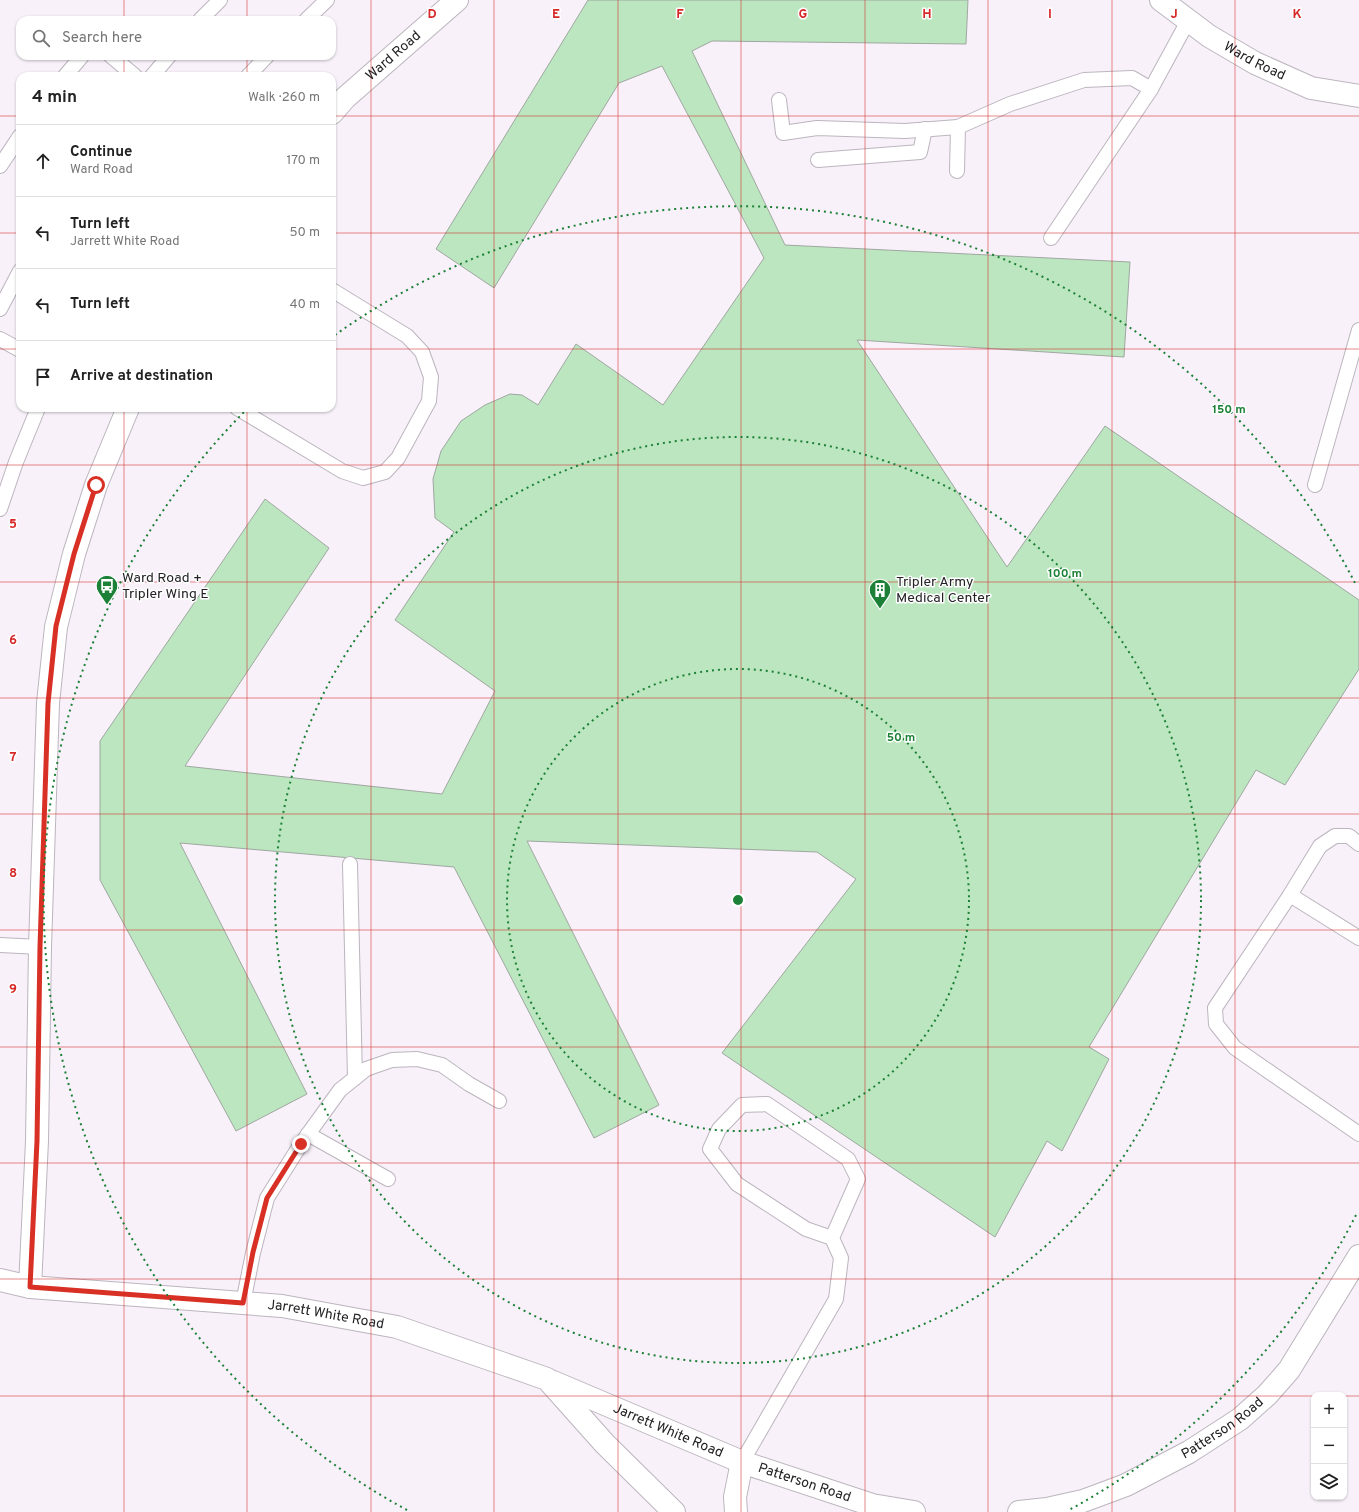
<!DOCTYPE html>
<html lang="en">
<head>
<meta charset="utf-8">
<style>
  :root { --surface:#fff; --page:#f6f6f6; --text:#222; --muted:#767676; --line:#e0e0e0 }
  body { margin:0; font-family:Overpass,sans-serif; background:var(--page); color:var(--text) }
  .controls { position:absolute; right:12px; bottom:12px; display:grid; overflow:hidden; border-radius:8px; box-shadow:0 1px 3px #0004 }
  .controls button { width:36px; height:36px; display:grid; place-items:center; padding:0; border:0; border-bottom:1px solid var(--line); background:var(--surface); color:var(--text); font:20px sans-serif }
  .stop { position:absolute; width:12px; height:12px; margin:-9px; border:3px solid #d93025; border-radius:50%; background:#fff }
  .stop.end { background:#d93025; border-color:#fff; box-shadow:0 1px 4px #0008 }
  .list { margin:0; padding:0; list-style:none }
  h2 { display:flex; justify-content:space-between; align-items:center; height:52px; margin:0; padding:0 16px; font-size:17px }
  h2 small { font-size:13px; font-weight:400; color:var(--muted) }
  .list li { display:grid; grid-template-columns:26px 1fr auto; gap:12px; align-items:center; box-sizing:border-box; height:72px; padding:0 16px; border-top:1px solid var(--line) }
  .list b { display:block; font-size:15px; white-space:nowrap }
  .list p { margin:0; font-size:13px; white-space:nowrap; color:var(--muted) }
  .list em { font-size:13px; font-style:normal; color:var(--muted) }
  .icon { flex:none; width:22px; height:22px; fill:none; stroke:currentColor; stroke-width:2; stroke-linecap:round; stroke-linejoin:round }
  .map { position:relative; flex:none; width:1359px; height:1512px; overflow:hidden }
  .search { position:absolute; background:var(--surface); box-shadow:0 1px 3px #0004; left:16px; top:16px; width:320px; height:44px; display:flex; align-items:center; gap:10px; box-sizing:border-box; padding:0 14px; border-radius:12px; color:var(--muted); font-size:15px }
  .panel { position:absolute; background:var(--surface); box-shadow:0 1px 3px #0004; left:16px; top:72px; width:320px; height:340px; border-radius:12px }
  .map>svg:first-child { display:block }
  .building { fill:#bbe6bf; stroke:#9fa7a0 }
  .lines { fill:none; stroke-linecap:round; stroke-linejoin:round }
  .lane-casing { stroke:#bcb5be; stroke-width:16 }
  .street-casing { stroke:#bcb5be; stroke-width:24 }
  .lane { stroke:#fff; stroke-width:14 }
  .street { stroke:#fff; stroke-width:22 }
  .route { stroke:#d93025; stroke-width:5 }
  .grid { fill:none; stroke:#d62828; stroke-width:1; stroke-opacity:0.55 }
  .ring { fill:none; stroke:#1c8136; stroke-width:2; stroke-dasharray:2 4 }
  .labels { text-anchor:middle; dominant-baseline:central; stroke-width:3; stroke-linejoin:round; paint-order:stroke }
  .street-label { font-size:14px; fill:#242225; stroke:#fff }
  .poi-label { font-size:14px; fill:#242225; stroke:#fff; text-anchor:start }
  .grid-label { font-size:13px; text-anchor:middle; font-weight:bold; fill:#d62828; stroke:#fff; stroke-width:3; stroke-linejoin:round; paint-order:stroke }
  .centre { fill:#1c8136; stroke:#fff; stroke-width:2 }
  .ring-label { font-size:12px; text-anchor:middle; font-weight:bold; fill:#1c8136; stroke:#fff; stroke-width:3; stroke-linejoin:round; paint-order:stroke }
</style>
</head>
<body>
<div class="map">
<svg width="1359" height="1512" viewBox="0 0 1359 1512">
  <rect width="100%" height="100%" fill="#f8f1fa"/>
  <polygon class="building" points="588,0 968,0 966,44 712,41 692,51 785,245 1130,262 1124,357 857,340 1007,567 1105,426 1359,600 1359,669 1285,785 1256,770 1089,1047 1109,1059 1062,1151 1047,1141 995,1237 722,1053 856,879 817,852 527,841 659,1105 594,1138 454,867 180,843 307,1094 236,1131 100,880 100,741 265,499 329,548 185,766 442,794 495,691 395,620 454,532 435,518 433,479 441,451 461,421 485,405 510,394 522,395 538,405 576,344 663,405 764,258 662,66 619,83 494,288 436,249"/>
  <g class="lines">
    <g class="lane-casing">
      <g id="lane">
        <polyline points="200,20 220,0"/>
        <polyline points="306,20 327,0"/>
        <polyline points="111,56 135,76"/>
        <polyline points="65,76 82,56"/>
        <polyline points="152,76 169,56"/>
        <polyline points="248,76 267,56"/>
        <polyline points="779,100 783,133 817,128 905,131 958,127"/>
        <polyline points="818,160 920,152 925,129"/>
        <polyline points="0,166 20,136"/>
        <polyline points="957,171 958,127 1010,104 1084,80 1132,78 1151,89"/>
        <polyline points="1051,238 1151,89 1188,21"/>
        <polyline points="0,309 20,271"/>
        <polyline points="0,339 20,350"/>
        <polyline points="237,408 342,471 363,478 385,472 398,458 429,401 431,377 422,352 407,336 332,290"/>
        <polyline points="1315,485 1359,330"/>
        <polyline points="0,509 16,462 38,408"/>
        <polyline points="1359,844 1349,836 1335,836 1320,846 1290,895 1215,1008 1216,1024 1235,1048 1359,1134"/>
        <polyline points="350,864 355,1078"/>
        <polyline points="1290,895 1359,938"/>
        <polyline points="0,945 40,947"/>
        <polyline points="308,1134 388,1179"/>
        <polyline points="243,1303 253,1253 267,1198 301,1144 340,1090 355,1078 366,1069 392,1060 417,1059 442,1065 469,1084 499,1101"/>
        <polyline points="742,1462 836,1299 841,1258 832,1238 858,1179 848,1159 767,1104 742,1105 719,1129 710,1149 737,1184 806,1229 832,1238"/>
      </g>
    </g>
    <g class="street-casing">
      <g id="street">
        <path id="s1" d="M 1161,0 L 1209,36 L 1255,63 L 1311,88 L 1359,96"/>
        <path id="s2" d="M 332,113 L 345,98 L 457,0"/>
        <path id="s3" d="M 0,1280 L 30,1287 L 282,1306 L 397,1327 L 504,1364 L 547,1379 L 605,1444 L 674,1512"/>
        <polyline points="30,1287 37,1141 40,947 48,703 56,627 74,554 96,485 128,408"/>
        <path id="s4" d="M 553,1382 L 742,1462 L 872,1505 L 914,1512"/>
        <polyline points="736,1512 735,1497 742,1462"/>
        <path id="s5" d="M 1019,1512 L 1047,1509 L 1083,1501 L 1126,1485 L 1189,1452 L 1240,1419 L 1267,1395 L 1289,1370 L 1359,1256"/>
      </g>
    </g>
    <use href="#lane" class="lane"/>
    <use href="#street" class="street"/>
  </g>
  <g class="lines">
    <polyline class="route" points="96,485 74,554 56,626 48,703 40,947 37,1141 30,1287 243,1303 253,1252 267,1198 301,1144"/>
  </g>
  <path class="grid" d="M 124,0 L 124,20M 247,0 L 247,20M 371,0 L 371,1512M 494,0 L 494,1512M 618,0 L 618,1512M 741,0 L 741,1512M 865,0 L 865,1512M 988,0 L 988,1512M 1112,0 L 1112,1512M 1235,0 L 1235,1512M 124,56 L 124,76M 247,56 L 247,76M 0,116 L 20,116M 332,116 L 1359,116M 0,233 L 20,233M 332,233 L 1359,233M 0,349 L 20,349M 332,349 L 1359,349M 124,408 L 124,1512M 247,408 L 247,1512M 0,465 L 1359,465M 0,582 L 1359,582M 0,698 L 1359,698M 0,814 L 1359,814M 0,930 L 1359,930M 0,1047 L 1359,1047M 0,1163 L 1359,1163M 0,1279 L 1359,1279M 0,1396 L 1314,1396M 1344,1396 L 1359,1396"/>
  <g class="ring">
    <circle cx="738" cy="900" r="231"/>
    <circle cx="738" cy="900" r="463"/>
    <path d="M1356 1215A694 694 0 0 1 1069 1510M407 1510A694 694 0 0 1 247 409M335 335A694 694 0 0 1 1356 585"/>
  </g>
  <defs>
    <g id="bus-pin" transform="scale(1.15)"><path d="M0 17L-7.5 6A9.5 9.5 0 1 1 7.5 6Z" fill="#1c8136" stroke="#fff"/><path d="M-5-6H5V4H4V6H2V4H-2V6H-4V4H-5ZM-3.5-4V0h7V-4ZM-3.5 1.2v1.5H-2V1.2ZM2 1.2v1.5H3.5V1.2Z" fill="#fff"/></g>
    <g id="building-pin" transform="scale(1.15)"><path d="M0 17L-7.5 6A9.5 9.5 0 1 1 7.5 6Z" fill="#1c8136" stroke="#fff"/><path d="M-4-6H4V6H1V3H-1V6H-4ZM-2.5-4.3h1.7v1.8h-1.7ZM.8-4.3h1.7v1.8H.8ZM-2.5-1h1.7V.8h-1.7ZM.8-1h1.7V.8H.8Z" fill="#fff"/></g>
  </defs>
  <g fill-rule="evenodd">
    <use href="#bus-pin" x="107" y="586"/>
    <use href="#building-pin" x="880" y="590"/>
  </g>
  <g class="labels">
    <g class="street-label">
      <text stroke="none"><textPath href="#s2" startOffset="84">Ward Road</textPath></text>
      <text stroke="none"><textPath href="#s1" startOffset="112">Ward Road</textPath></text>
      <text stroke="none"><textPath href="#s3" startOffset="328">Jarrett White Road</textPath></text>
      <text stroke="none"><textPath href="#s5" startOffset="223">Patterson Road</textPath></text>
      <text stroke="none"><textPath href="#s4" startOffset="125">Jarrett White Road</textPath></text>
      <text stroke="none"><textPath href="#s4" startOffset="271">Patterson Road</textPath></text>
    </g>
    <g class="poi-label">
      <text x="122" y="578">Ward Road +<tspan x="122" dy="16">Tripler Wing E</tspan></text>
      <text x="896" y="582">Tripler Army<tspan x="896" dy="16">Medical Center</tspan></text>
    </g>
  </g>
  <g class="grid-label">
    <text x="432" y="18">D</text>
    <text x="556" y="18">E</text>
    <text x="680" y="18">F</text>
    <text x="803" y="18">G</text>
    <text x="927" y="18">H</text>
    <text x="1050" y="18">I</text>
    <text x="1174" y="18">J</text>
    <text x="1297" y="18">K</text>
    <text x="13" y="528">5</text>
    <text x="13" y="644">6</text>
    <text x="13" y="761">7</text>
    <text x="13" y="877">8</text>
    <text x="13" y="993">9</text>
  </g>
  <circle cx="738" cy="900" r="6" class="centre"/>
  <g class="ring-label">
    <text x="1229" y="413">150 m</text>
    <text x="1065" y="577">100 m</text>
    <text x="901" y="741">50 m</text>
  </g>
</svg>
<div class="controls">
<button>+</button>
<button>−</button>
<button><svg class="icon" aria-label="layers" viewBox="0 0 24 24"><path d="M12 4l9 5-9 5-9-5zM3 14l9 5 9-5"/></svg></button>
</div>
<div class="stop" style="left:96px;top:485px"></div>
<div class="stop end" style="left:301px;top:1144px"></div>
<div class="search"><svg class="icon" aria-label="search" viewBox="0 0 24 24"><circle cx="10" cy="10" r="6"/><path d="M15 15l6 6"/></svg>Search here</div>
<section class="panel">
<h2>4 min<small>Walk · 260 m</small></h2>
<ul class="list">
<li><svg class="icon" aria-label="ahead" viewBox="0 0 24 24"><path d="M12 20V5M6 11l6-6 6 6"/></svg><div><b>Continue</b><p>Ward Road</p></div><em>170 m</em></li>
<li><svg class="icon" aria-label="left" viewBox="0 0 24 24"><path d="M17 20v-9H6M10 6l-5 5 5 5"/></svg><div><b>Turn left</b><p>Jarrett White Road</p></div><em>50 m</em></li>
<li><svg class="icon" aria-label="left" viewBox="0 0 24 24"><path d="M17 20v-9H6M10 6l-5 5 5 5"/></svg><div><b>Turn left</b></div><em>40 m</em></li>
<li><svg class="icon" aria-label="arrive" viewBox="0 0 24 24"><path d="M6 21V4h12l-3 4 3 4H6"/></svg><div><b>Arrive at destination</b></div></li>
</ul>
</section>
</div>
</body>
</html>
